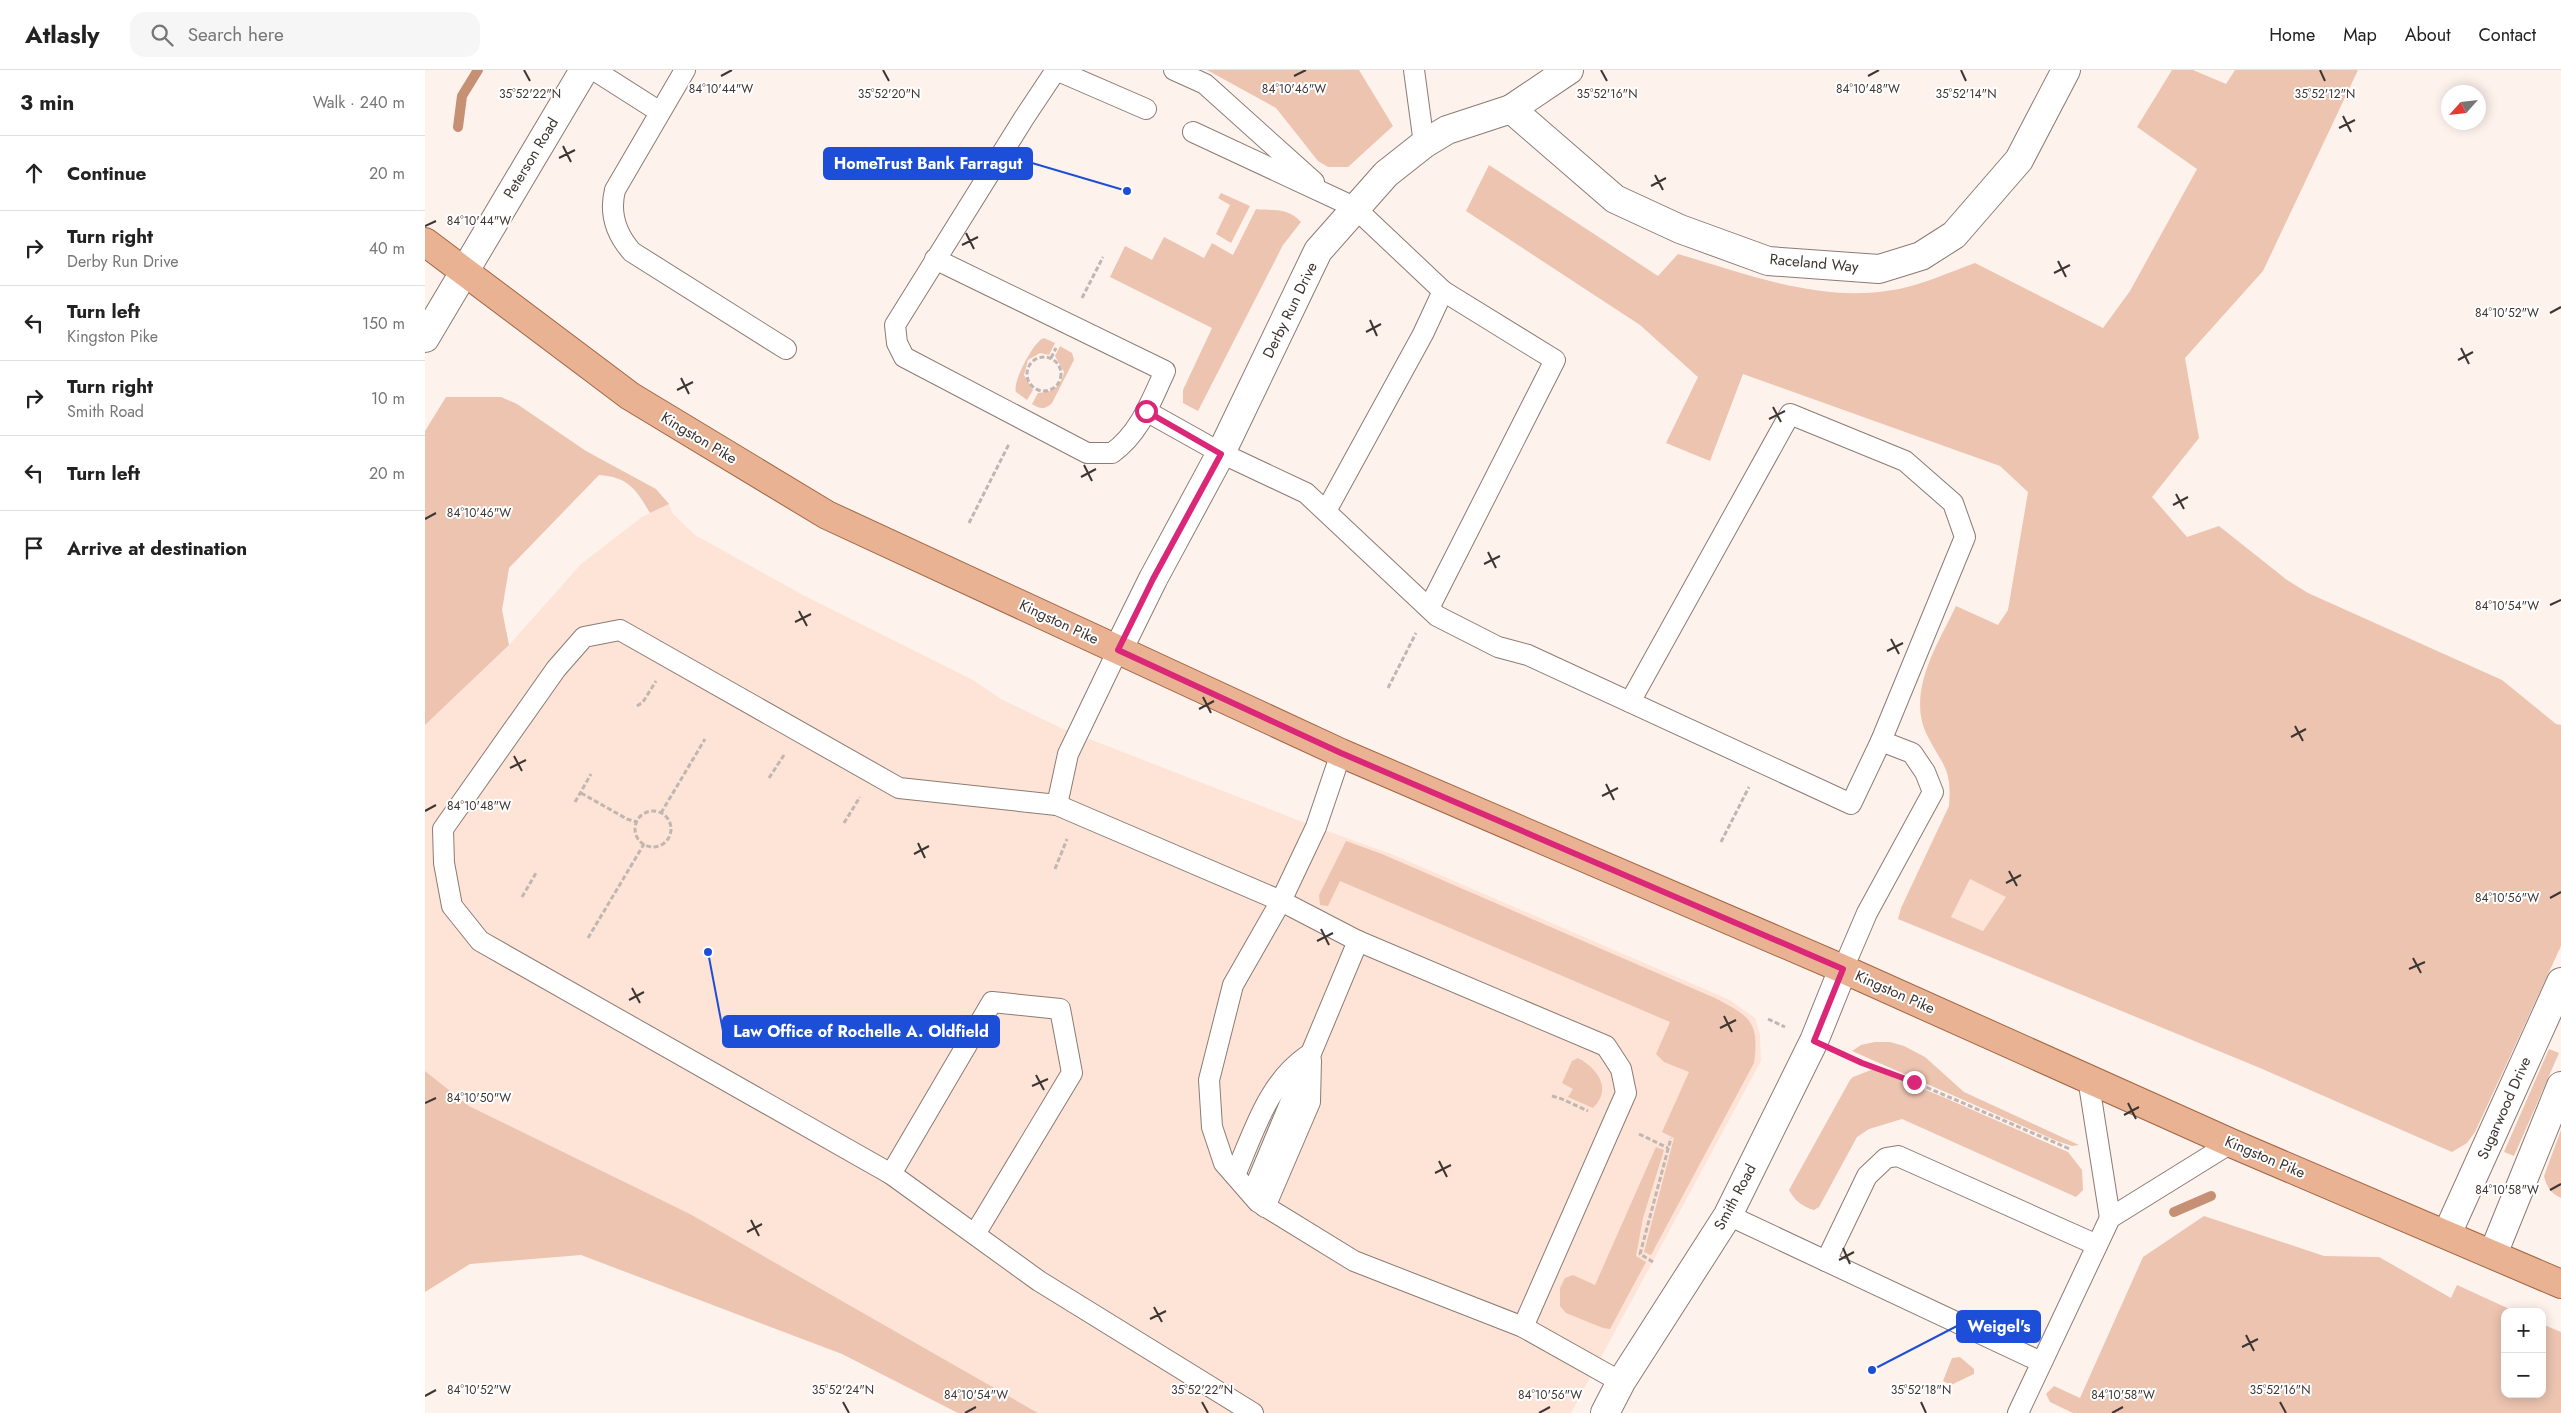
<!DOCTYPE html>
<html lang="en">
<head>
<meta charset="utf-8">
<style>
  :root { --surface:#fff; --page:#f6f6f6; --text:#222; --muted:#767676; --line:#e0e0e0 }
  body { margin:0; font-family:Jost,sans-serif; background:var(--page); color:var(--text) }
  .controls { position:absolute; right:15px; bottom:15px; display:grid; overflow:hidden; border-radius:10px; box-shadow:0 2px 12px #0003 }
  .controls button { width:45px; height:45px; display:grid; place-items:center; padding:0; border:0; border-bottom:1px solid var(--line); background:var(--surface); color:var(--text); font:25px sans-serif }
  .compass { position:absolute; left:2016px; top:15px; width:45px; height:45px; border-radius:50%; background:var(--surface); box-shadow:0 2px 12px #0003; rotate:243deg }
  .stop { position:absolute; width:15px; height:15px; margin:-11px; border:4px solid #db2777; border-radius:50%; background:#fff }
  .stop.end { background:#db2777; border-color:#fff; box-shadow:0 1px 5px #0008 }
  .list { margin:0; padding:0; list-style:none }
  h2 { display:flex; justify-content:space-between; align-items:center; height:65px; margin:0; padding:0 20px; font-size:21px }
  h2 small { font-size:16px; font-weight:400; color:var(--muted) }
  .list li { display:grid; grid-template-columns:32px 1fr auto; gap:15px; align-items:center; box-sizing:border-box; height:75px; padding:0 20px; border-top:1px solid var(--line) }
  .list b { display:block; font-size:19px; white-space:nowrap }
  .list p { margin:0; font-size:16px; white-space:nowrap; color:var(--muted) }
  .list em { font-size:16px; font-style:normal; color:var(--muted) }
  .icon { flex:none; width:28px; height:28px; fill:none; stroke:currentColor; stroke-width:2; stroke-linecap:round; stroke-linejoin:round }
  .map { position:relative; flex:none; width:2136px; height:1343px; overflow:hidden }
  header { display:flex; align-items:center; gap:30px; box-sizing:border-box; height:70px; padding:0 25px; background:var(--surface); border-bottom:1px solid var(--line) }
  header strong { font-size:24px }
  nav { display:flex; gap:28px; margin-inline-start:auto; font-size:18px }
  .search { width:350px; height:45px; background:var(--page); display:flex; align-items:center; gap:12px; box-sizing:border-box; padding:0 18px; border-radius:15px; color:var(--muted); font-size:19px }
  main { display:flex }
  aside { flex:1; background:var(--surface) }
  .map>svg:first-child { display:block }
  .built { fill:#fee4d6 }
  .green { fill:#ecc4af; fill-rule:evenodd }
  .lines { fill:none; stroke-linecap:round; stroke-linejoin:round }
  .stream { stroke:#c59074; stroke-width:10 }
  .lane-casing { stroke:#8c7b73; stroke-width:22 }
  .street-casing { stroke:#8c7b73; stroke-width:30 }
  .secondary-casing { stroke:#8c7b73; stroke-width:30 }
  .primary-casing { stroke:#a36542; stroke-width:30 }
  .path { stroke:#c1b6b2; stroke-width:3; stroke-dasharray:5 2.5; stroke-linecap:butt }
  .lane { stroke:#fff; stroke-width:20 }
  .street { stroke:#fff; stroke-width:28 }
  .secondary { stroke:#fff; stroke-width:28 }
  .primary { stroke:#e9b293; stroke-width:28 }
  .route { stroke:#db2777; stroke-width:6 }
  .ticks { fill:none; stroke:#3d3532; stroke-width:2 }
  .labels { text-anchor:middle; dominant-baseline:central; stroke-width:4; stroke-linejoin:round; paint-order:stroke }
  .street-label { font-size:15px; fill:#3d3532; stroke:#fff }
  .ticks-label { font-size:12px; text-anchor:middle; fill:#3d3532; stroke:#fff; stroke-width:4; stroke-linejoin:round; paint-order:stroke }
  .leader { fill:none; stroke:#1d4ed8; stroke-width:2 }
  .callout-dot { fill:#1d4ed8; stroke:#fff; stroke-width:2 }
  .callout { fill:#1d4ed8; stroke:#1d4ed8; stroke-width:2 }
  .callout-label { font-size:16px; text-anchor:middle; font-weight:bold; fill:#fff }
</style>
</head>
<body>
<header>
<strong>Atlasly</strong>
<div class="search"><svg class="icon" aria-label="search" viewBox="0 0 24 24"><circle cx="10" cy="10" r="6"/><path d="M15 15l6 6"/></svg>Search here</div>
<nav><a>Home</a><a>Map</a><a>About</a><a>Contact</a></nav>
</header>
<main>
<aside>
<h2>3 min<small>Walk · 240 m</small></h2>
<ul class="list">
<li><svg class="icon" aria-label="ahead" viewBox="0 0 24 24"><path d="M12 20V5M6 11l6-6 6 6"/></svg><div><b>Continue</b></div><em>20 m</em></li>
<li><svg class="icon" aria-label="right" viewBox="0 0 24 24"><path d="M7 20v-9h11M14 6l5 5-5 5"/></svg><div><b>Turn right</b><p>Derby Run Drive</p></div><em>40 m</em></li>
<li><svg class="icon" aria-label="left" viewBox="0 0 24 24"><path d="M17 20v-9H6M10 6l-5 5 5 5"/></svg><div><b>Turn left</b><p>Kingston Pike</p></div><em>150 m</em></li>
<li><svg class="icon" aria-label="right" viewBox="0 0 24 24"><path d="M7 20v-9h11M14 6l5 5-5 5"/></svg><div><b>Turn right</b><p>Smith Road</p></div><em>10 m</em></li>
<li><svg class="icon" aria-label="left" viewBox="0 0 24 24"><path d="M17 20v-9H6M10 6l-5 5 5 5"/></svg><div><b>Turn left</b></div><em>20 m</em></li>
<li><svg class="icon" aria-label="arrive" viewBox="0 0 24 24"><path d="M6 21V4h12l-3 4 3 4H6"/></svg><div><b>Arrive at destination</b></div></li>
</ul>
</aside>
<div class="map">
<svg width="2136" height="1343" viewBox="0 0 2136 1343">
  <rect width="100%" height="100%" fill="#fef2ed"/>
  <g class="built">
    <polygon points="244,434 248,444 270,465 378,525 548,610 576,629 636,658 891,757 969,785 1305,930 1330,948 1335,964 1336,991 1146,1343 613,1343 265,1144 44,1036 0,1001 0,655 84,575 156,494 217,447"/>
    <polygon points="1545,809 1582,827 1558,861 1526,847"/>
  </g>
  <g class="green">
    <polygon points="782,0 934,0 968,56 923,97 903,97 893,91 851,38"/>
    <path d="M 1747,0 L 1768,0 L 1801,14 L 1810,0 L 1933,0 L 1838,201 L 1760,288 L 1774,368 L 1727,427 L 1762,467 L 1794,456 L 1862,510 L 1883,523 L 2077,610 L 2131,654 L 2136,655 L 2136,876 L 2050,1062 L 2042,1073 L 2027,1082 L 1835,998 L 1473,849 L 1476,838 L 1524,736 C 1527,697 1518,697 1502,665 C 1481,622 1513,574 1531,536 L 1573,555 L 1583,540 L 1603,422 L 1575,396 L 1318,304 L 1285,391 L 1241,373 L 1273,307 L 1215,255 L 1041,141 L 1064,95 L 1233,206 L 1253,184 C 1326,205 1396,234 1474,219 C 1499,214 1525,202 1550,193 L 1678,258 L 1705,221 L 1772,99 L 1712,57 ZM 1545,809 L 1581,827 L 1558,861 L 1526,847 Z"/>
    <polygon points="796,123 825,136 806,173 791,164 805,135 793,128"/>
    <path d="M 831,139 C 848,141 862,137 876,152 L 858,175 L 773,341 L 758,333 L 758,320 L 787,258 L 685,207 L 700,176 L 727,190 L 739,167 L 779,188 L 787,173 L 808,185 Z"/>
    <path d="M 619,268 L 630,273 L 624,285 L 615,283 L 603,290 L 599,305 L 608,320 L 602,330 L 591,322 C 587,313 609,270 619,268 Z"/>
    <path d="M 635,276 L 647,283 L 649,290 L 627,333 C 620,340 615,339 607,334 L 613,323 C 627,322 636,317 639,302 L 630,286 Z"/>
    <path d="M 21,327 L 76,327 L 92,334 L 161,381 L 231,419 L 244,434 L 225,443 C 211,419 203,407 174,405 L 84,498 L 77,540 L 84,575 L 0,655 L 0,361 Z"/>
    <path d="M 921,771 L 957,784 L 1290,928 C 1324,946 1335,951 1329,993 L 1226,1185 L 1219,1182 L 1249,1068 L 1237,1062 L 1264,1002 L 1239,992 L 1231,984 L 1245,952 L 915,811 L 903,836 L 895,835 L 894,825 Z"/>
    <polygon points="1450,972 1465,972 1479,976 1500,987 1539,1022 1654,1075 1647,1076 1632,1071 1427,981 1436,975"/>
    <polygon points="2124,979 2134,983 2089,1086 2079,1082"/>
    <path d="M 1153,988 C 1172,998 1188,1019 1168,1038 L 1143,1027 L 1148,1019 L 1137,1013 L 1147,991 Z"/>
    <path d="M 1446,1000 L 1455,1001 L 1518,1027 L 1643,1082 L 1657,1100 L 1658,1120 L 1651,1127 L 1477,1049 L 1444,1059 L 1432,1067 L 1394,1137 L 1389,1140 C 1378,1137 1369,1130 1364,1120 L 1425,1010 L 1428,1007 Z"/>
    <polygon points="0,1001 44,1036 265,1144 613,1343 533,1343 417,1284 156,1185 45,1194 0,1222"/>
    <path d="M 2136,1060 L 2136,1128 C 2125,1123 2122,1117 2119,1106 Z"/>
    <polygon points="1231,1077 1239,1080 1218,1148 1211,1186 1221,1192 1185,1259 1178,1258 1141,1243 1135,1236 1135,1218 1140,1208 1148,1205 1170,1215"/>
    <polygon points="1779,1146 1899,1186 1954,1187 2026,1228 2032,1215 2091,1242 2080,1242 2080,1324 2117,1324 2117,1254 2136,1262 2136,1343 1648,1343 1625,1332 1621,1324 1629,1316 1655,1328 1718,1187"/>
    <polygon points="1535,1287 1549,1299 1549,1304 1526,1315 1518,1311 1527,1288"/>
  </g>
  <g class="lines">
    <g class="stream">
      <polyline points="33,57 37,26 53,0"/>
      <polyline points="1749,1142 1786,1126"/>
    </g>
    <g class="lane-casing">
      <g id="lane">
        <polyline points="169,0 235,42"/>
        <path d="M 260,0 L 190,120 C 184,144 191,164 207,182 L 361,279"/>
        <polyline points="631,0 721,39"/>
        <polyline points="749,0 780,14 889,112"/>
        <polyline points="989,0 999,74"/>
        <polyline points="768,62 929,137 1018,221"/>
        <path d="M 510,189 L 740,301 C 726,331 715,363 687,383 L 662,383 L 479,287 L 472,273 L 470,255 L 599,48 L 631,0"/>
        <polyline points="721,341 796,383 881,423 1012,546 1073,577 1103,585 1426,734 1456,671 1487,683 1500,702 1508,722 1442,843 1418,899"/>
        <polyline points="901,441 998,264 1018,221 1130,290 1004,538"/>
        <polyline points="1205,632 1365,344 1480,391 1528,433 1540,467 1456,671"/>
        <polyline points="916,683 891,757 856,831 808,915 784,1010 787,1057 799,1093 833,1132 929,1191 1098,1257 1196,1312"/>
        <polyline points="632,735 643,684 693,580"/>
        <polyline points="1663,1008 1685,1148"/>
        <polyline points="466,1104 567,932 635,939 647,1003 550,1164"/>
        <path d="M 810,1105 C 829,1062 842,1014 882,986"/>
        <polyline points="827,1124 933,871"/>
        <polyline points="840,1137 885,1032 886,990"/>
        <polyline points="1303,1145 1616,1292"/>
        <polyline points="1401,1191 1442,1106 1461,1088 1473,1086 1672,1175"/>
        <polyline points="828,1343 614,1211 466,1104 55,871 27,836 19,793 18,759 131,599 159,567 195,560 474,718 632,735 856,831 933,871 1181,976 1196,999 1201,1023 1098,1257"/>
        <polyline points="1593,1343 1685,1148 1806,1073"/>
      </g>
    </g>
    <g class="street-casing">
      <g id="street">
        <polyline points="1086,39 1190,129 1255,159 1343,191 1454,199 1496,186 1529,165 1594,90 1641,0"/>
        <polyline points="0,268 159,0"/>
        <polyline points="693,580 728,509 796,383 893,181 961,104 999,74 1022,60 1086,39 1144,0"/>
        <polyline points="2022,1164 2136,912"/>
        <polyline points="2068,1184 2136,1016"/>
      </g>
    </g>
    <g class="secondary-casing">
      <polyline id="secondary" points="1180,1343 1196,1312 1303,1145 1389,971 1418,899"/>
    </g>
    <g class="primary-casing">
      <polyline id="primary" points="0,172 205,326 402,445 916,683 1418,899 1806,1073 2136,1214"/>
    </g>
    <g class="path">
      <polyline points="657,228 678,187"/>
      <circle cx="619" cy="304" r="17"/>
      <polyline points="626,288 631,278"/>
      <polyline points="544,453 584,374"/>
      <polyline points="963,618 991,563"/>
      <polyline points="212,636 218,632 231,611"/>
      <polyline points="344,708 359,685"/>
      <polyline points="156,723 202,749 212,752"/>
      <polyline points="150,732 166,704"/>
      <circle cx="228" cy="759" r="18"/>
      <polyline points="236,743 280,669"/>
      <polyline points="419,753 435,727"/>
      <polyline points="1296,772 1324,717"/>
      <polyline points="630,799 642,769"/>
      <polyline points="97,827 111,803"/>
      <polyline points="163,868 219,774"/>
      <polyline points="1343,949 1360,957"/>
      <polyline points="1418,984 1489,1012 1645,1079"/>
      <polyline points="1127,1026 1137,1029 1163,1041"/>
      <polyline points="1214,1064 1243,1078"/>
      <polyline points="1228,1192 1215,1184 1246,1068"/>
    </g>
    <use href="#lane" class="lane"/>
    <use href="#street" class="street"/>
    <use href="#secondary" class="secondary"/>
    <use href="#primary" class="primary"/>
  </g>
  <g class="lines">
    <polyline class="route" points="721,341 796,384 728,509 693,580 916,683 1418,899 1389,971 1437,993 1489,1012"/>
  </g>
  <path class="ticks" d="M 99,0 L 105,11M 458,0 L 464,11M 1176,0 L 1182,11M 1536,0 L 1541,11M 1895,0 L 1900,11M 296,6 L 307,0M 869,6 L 881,0M 1443,6 L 1454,0M 1918,46 L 1926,62M 1914,58 L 1930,50M 138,76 L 146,92M 134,88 L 150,80M 1230,105 L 1238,120M 1226,116 L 1241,108M 0,156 L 11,151M 541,163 L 549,179M 537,175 L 553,167M 1633,191 L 1641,207M 1629,203 L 1645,195M 2125,243 L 2136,237M 945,250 L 952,266M 941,262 L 956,254M 2036,278 L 2044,294M 2033,290 L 2048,282M 256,308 L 264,324M 252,320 L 268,312M 1348,337 L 1356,352M 1344,349 L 1360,341M 659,395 L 667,411M 656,407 L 671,399M 1751,424 L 1759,439M 1748,435 L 1763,427M 0,449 L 11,443M 1063,482 L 1071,498M 1059,494 L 1075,486M 2125,535 L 2136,530M 374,541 L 382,556M 370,552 L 386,544M 1466,569 L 1474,584M 1462,581 L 1478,573M 778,627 L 786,643M 774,639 L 789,631M 1870,656 L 1878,671M 1866,667 L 1881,659M 89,686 L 97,701M 85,698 L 101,690M 1181,714 L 1189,730M 1177,726 L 1193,718M 0,741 L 11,735M 493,773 L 500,788M 489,784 L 504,776M 1584,801 L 1592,816M 1581,813 L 1596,805M 2125,828 L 2136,822M 896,859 L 904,875M 892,871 L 908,863M 1988,888 L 1996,903M 1984,899 L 2000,892M 207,918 L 215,933M 204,930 L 219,922M 1299,946 L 1307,962M 1295,958 L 1311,950M 611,1005 L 619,1020M 607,1016 L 623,1009M 0,1033 L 11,1028M 1703,1033 L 1711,1049M 1699,1045 L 1714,1037M 1014,1091 L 1022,1107M 1010,1103 L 1026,1095M 2125,1120 L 2136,1114M 326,1150 L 334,1166M 322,1162 L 337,1154M 1418,1178 L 1425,1194M 1414,1190 L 1429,1182M 729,1237 L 737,1252M 725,1249 L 741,1241M 1821,1265 L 1829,1281M 1817,1277 L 1833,1269M 0,1326 L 11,1320M 418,1332 L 424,1343M 777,1332 L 783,1343M 1496,1332 L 1501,1343M 1855,1332 L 1861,1343M 540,1343 L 551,1337M 1114,1343 L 1125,1337M 1687,1343 L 1698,1337"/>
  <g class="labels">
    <g class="street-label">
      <text transform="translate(106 88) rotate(-59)">Peterson Road</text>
      <text transform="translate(1389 193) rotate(5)">Raceland Way</text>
      <text transform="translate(865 240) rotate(-64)">Derby Run Drive</text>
      <text transform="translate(274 368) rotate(31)">Kingston Pike</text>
      <text transform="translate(634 552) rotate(25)">Kingston Pike</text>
      <text transform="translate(1470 922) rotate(24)">Kingston Pike</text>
      <text transform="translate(2079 1038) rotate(-66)">Sugarwood Drive</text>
      <text transform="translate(1840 1087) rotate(23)">Kingston Pike</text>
      <text transform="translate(1310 1127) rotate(-62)">Smith Road</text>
    </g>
  </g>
  <g class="ticks-label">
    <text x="1443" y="23">84°10'48"W</text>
    <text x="296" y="23">84°10'44"W</text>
    <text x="869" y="23">84°10'46"W</text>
    <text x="105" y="28">35°52'22"N</text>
    <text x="464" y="28">35°52'20"N</text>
    <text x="1182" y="28">35°52'16"N</text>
    <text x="1541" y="28">35°52'14"N</text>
    <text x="1900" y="28">35°52'12"N</text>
    <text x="54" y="155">84°10'44"W</text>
    <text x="2082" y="247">84°10'52"W</text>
    <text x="54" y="447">84°10'46"W</text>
    <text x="2082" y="540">84°10'54"W</text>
    <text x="54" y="740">84°10'48"W</text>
    <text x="2082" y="832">84°10'56"W</text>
    <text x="54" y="1032">84°10'50"W</text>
    <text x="2082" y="1124">84°10'58"W</text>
    <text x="418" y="1324">35°52'24"N</text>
    <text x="777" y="1324">35°52'22"N</text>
    <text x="1496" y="1324">35°52'18"N</text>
    <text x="1855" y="1324">35°52'16"N</text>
    <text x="54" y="1324">84°10'52"W</text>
    <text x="551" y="1329">84°10'54"W</text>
    <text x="1125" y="1329">84°10'56"W</text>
    <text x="1698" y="1329">84°10'58"W</text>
  </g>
  <path class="leader" d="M702 121L607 93M283 882L298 961M1447 1300L1532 1256"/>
  <g class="callout-dot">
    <circle cx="702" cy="121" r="5"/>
    <circle cx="283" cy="882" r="5"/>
    <circle cx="1447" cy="1300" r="5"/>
  </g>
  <g class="callout">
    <rect x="399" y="78" width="208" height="31" rx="5"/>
    <rect x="298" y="946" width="276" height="31" rx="5"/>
    <rect x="1532" y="1241" width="83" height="31" rx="5"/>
  </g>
  <g class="callout-label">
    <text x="503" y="99">HomeTrust Bank Farragut</text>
    <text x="436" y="967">Law Office of Rochelle A. Oldfield</text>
    <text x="1574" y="1262">Weigel's</text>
  </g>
</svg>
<div class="controls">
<button>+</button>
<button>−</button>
</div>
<svg class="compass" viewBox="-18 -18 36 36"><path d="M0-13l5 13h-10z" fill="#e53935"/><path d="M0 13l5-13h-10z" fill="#767676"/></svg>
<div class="stop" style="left:721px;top:341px"></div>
<div class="stop end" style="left:1489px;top:1012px"></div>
</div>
</main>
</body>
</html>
